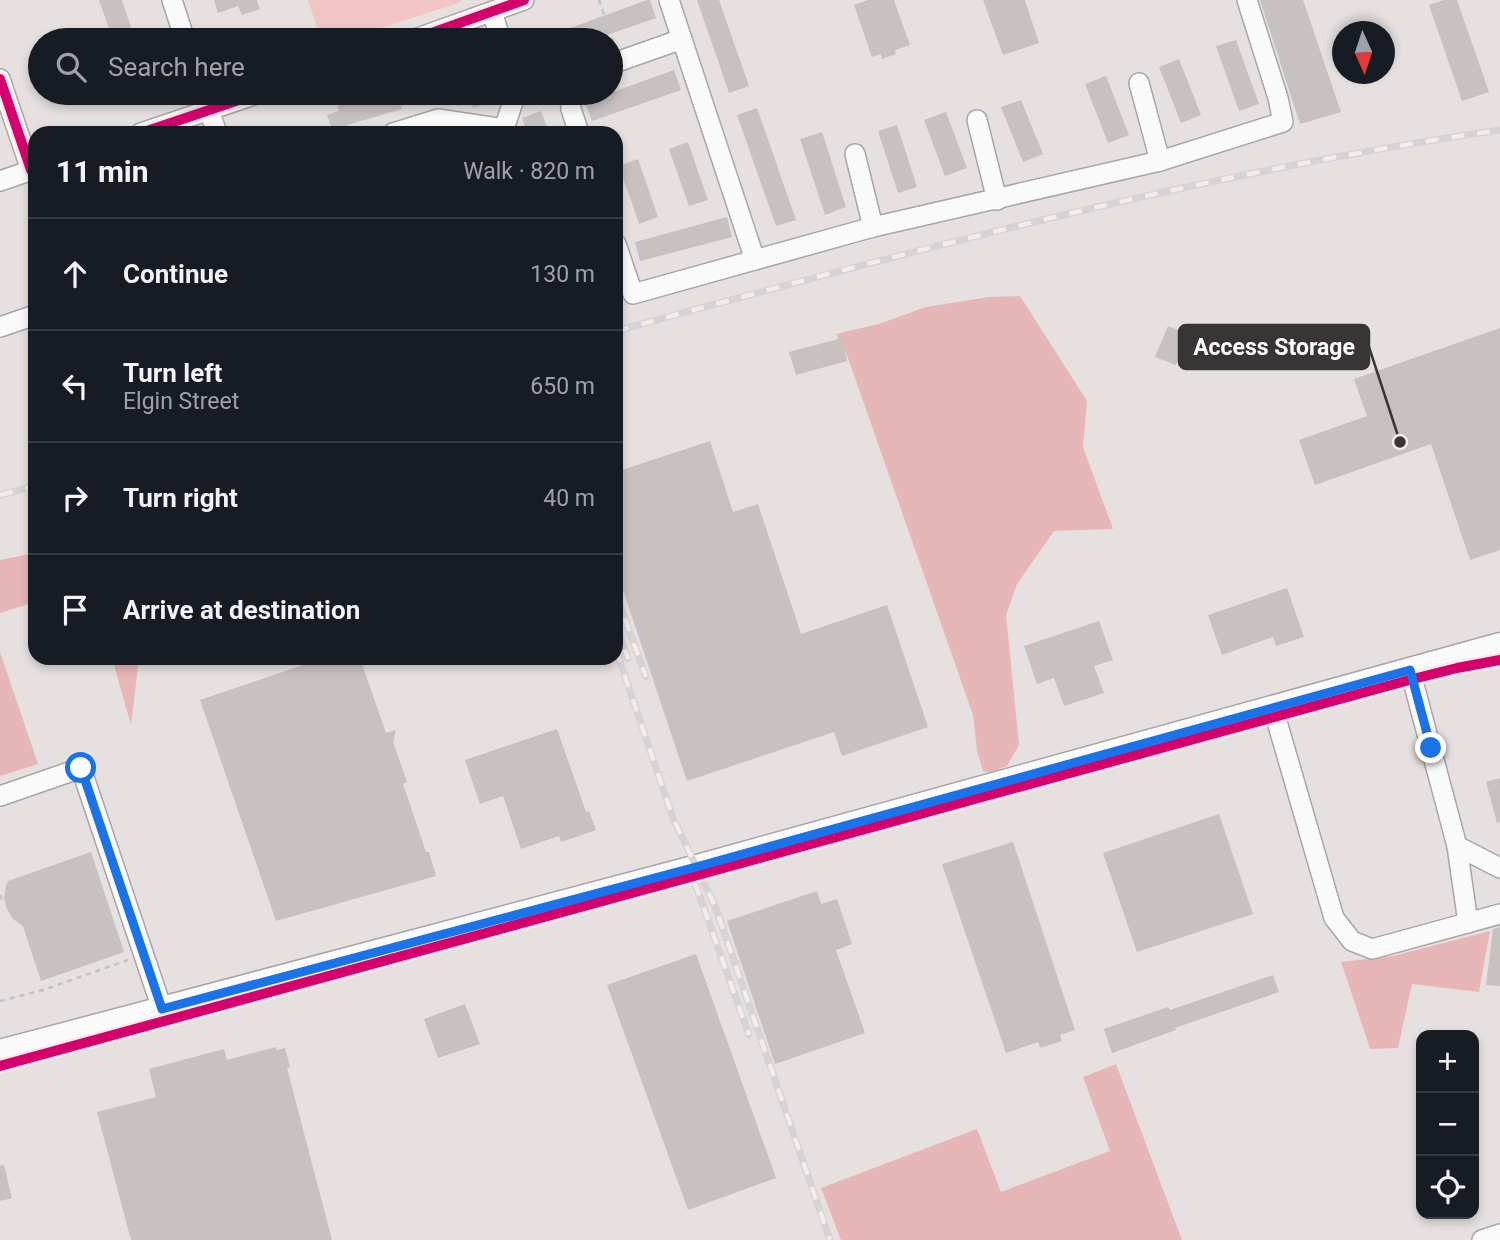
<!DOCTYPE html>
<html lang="en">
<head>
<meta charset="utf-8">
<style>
  :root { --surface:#171b24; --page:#20242c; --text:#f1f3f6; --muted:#9ea1a6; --line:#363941 }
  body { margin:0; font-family:Roboto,sans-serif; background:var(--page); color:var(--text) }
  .controls { position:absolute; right:21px; bottom:21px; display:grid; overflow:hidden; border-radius:14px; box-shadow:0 4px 10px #0003 }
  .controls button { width:63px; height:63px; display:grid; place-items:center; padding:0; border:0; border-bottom:2px solid var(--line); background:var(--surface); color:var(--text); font:35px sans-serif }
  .compass { position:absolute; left:1332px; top:21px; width:63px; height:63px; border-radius:50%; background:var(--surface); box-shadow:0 4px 10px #0003; rotate:177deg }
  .stop { position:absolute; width:21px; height:21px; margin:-16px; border:5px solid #1a73e8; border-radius:50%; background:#fff }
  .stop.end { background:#1a73e8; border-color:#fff; box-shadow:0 2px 7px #0008 }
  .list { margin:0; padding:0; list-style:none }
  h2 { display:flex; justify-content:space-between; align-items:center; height:91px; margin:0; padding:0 28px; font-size:30px }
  h2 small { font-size:23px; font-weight:400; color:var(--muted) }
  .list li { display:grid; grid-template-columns:46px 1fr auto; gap:21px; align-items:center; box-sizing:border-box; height:112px; padding:0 28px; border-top:2px solid var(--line) }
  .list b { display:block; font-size:26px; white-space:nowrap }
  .list p { margin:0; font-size:23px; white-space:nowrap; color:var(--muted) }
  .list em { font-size:23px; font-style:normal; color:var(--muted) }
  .icon { flex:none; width:38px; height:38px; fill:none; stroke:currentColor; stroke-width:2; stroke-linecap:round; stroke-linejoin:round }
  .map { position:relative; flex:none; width:1500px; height:1240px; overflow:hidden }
  .search { position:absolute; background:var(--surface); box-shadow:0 4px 10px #0003; left:28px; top:28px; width:595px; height:77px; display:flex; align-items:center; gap:18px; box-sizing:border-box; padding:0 24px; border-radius:38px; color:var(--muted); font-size:26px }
  .panel { position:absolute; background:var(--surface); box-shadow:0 4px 10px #0003; left:28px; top:126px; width:595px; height:539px; border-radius:21px }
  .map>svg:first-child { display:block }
  .green { fill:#f2c5c5 }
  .forest { fill:#e7b7b8 }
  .building { fill:#c7c1c1 }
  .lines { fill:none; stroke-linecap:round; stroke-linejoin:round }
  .minor-casing { stroke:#aba6a6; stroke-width:22 }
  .major-casing { stroke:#aba6a6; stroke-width:27 }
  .path { stroke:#c4c2c2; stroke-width:2.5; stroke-dasharray:5 5; stroke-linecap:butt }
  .minor { stroke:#fbfafa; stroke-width:19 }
  .major { stroke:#fbfafa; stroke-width:24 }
  .rail-casing { stroke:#d5d3d3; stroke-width:7 }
  .rail { stroke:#f7eaea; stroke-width:4.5; stroke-dasharray:13; stroke-linecap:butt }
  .cycleway-casing { stroke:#f7eaea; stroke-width:15 }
  .cycleway { stroke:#d6006c; stroke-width:10 }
  .route { stroke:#1a73e8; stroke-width:9 }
  .leader { fill:none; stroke:#3a3535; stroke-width:2.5 }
  .callout-dot { fill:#3a3535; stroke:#f7eaea; stroke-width:2.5 }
  .callout { fill:#3a3535; stroke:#3a3535; stroke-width:2.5 }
  .callout-label { font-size:23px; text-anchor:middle; font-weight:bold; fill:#fff }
</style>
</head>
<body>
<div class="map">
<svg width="1500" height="1240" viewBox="0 0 1500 1240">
  <rect width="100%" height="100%" fill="#e6e0e0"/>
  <polygon class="green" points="308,0 461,0 461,2 344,40 321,40"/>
  <g class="forest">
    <polygon points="1020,296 1087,401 1083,447 1113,529 1054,531 1017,584 1006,615 1019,745 1007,766 990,773 983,771 977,751 973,715 848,358 836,334 879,324 926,307 989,297"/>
    <polygon points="35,553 35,602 0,613 0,560"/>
    <polygon points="0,652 38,764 0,776"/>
    <polygon points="112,658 139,658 131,725"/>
    <polygon points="1490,931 1479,992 1412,984 1398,1048 1370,1049 1341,962 1393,956"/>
    <polygon points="1116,1064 1182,1240 841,1240 821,1188 977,1129 1001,1192 1110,1151 1083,1077"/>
  </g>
  <g class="building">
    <polygon points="99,0 122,0 135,40 113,40"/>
    <polygon points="214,0 257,0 260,9 242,15 238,6 218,13"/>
    <polygon points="647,0 650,0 656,18 604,36 605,40 537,40"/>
    <polygon points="697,0 719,0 749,86 729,93"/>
    <polygon points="868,0 894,0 910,45 895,50 896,54 882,59 881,54 872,57 854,5"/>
    <polygon points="983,0 1025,0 1039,43 1003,55"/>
    <polygon points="1260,0 1303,0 1341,112 1300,124"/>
    <polygon points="1444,0 1457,0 1489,92 1462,101 1429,5"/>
    <polygon points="1236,40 1259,104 1239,111 1216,46"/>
    <polygon points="1179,59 1201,115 1181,123 1159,67"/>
    <polygon points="674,70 681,90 592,121 585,102"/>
    <polygon points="1106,76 1129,135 1108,143 1085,84"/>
    <polygon points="396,93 503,93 501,98 473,108 471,102 460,106 459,102 448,106 446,101 435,104 432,97 401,106 402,109 347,125 347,128 333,133 327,115 339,111 337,106 373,96 374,99"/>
    <polygon points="1021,100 1043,154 1023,162 1001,107"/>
    <polygon points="757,108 796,220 776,226 737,115"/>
    <polygon points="541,111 549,133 527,133 522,118"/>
    <polygon points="946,112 967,168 945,176 924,120"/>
    <polygon points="897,125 917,187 898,193 878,131"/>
    <polygon points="822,132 846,207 825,215 800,139"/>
    <polygon points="688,142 708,200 689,206 669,149"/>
    <polygon points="638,159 658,217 639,224 619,166"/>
    <polygon points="727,217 732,237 640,261 635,242"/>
    <polygon points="1168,326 1188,334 1176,365 1155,357"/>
    <polygon points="1500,328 1500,550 1470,560 1431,444 1315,485 1299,440 1367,416 1354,379"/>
    <polygon points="842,338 847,361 796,375 789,352"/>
    <polygon points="710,441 733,512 758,504 801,634 887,605 928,727 842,756 834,732 687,781 616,569 616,472"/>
    <polygon points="1287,588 1304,637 1276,646 1273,637 1222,655 1208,615"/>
    <polygon points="1099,621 1113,660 1094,666 1104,693 1064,706 1054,678 1037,684 1024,646"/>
    <polygon points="324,658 360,658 386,733 396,730 393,742 407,782 403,784 426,852 429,852 436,876 276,921 200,700"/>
    <polygon points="557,729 586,812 589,811 596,830 561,842 559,836 521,849 503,796 480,804 465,760"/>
    <polygon points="1500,778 1500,822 1497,823 1486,782"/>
    <polygon points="1219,814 1253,914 1137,952 1103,853"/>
    <polygon points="1013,842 1075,1030 1060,1035 1062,1041 1040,1048 1038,1042 1006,1053 942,864"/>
    <polygon points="91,852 124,952 41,981 23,926 13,919 7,909 4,898 6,886 8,881"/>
    <polygon points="817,891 821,904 837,899 852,944 836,950 865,1033 775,1064 727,921"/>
    <polygon points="1500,927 1500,986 1486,985 1493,929"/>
    <polygon points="696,954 776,1178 688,1210 607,985"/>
    <polygon points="1273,975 1279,992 1175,1028 1176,1030 1112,1053 1104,1029 1168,1007 1170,1010"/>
    <polygon points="465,1004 480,1044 438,1058 424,1019"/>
    <polygon points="276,1047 277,1050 285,1048 290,1067 287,1068 332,1240 131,1240 97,1112 156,1097 149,1069 224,1049 227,1060"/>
    <polygon points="4,1165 12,1198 0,1201 0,1166"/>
  </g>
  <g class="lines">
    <g class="minor-casing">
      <g id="minor">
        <polyline points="172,0 185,40"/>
        <polyline points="669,0 755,260"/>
        <polyline points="492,12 501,40"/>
        <polyline points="412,40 524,0"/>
        <polyline points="611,64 682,39"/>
        <polyline points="0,79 31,170"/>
        <polyline points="1139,83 1160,161"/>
        <polyline points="203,93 217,133"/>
        <polyline points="570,93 571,109 579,133"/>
        <polyline points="977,120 997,200"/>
        <polyline points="141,133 260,93"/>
        <polyline points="393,133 438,119 504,129"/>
        <polyline points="506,133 504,129 516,93"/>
        <polyline points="855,154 873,227"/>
        <polyline points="0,181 35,169"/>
        <polyline points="616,244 633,294 873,227 1160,161 1283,122 1278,98 1247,0"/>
        <polyline points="0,327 35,315"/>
        <polyline points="1410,670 1457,846 1468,923"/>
        <polyline points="1273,708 1334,918 1352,941 1372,949 1500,914"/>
        <polyline points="0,796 81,768 162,1009"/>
        <polyline points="1457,846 1500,868"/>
        <polyline points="1482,1240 1500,1234"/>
      </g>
    </g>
    <g class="major-casing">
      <polyline id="major" points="0,1052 697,867 1500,645"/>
    </g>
    <g class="path">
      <polyline points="599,0 615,47"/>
      <polyline points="0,895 2,900 0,901"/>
      <polyline points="0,1001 43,990 128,960"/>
    </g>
    <use href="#minor" class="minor"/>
    <use href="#major" class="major"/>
    <g class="rail-casing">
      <g id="rail">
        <path d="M 616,331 C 907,252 1201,173 1500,130"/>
        <polyline points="0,495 35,486"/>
        <polyline points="616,594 646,677"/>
        <polyline points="616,625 628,659"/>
        <polyline points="616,650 673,818 715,906 730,949 830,1240"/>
        <polyline points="695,883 749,1035"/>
      </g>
    </g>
    <use href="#rail" class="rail"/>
    <g class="cycleway-casing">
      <g id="cycleway">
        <polyline points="412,40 524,0"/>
        <polyline points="0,79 31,170"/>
        <polyline points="141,133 260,93"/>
        <polyline points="0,1066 1413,679 1457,668 1500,660"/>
      </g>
    </g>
    <use href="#cycleway" class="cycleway"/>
  </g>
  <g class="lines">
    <polyline class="route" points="81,768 162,1009 696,867 1410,670 1431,748"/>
  </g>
  <path class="leader" d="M1400 442L1369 347"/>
  <circle class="callout-dot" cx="1400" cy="442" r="7"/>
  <rect class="callout" x="1179" y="325" width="190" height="44" rx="7"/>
  <g class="callout-label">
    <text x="1274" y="355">Access Storage</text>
  </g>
</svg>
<div class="controls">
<button>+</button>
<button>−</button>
<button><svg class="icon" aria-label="locate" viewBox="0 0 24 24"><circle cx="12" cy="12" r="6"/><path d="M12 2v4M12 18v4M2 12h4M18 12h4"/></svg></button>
</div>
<svg class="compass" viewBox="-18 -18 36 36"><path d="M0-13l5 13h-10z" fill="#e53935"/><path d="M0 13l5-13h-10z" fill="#9ea1a6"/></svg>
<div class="stop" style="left:81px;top:768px"></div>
<div class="stop end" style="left:1431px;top:748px"></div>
<div class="search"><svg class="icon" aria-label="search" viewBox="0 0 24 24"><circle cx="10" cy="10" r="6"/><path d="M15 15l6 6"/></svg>Search here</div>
<section class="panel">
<h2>11 min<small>Walk · 820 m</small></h2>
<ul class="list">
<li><svg class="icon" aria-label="ahead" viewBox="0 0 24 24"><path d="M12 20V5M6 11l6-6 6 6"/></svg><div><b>Continue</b></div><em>130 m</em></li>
<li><svg class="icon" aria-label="left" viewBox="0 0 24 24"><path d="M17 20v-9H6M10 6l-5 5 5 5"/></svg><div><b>Turn left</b><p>Elgin Street</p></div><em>650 m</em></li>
<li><svg class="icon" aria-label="right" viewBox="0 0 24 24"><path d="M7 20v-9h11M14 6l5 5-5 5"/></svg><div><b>Turn right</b></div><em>40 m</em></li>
<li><svg class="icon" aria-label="arrive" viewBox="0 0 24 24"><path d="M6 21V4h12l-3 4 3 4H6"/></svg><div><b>Arrive at destination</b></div></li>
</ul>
</section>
</div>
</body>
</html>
